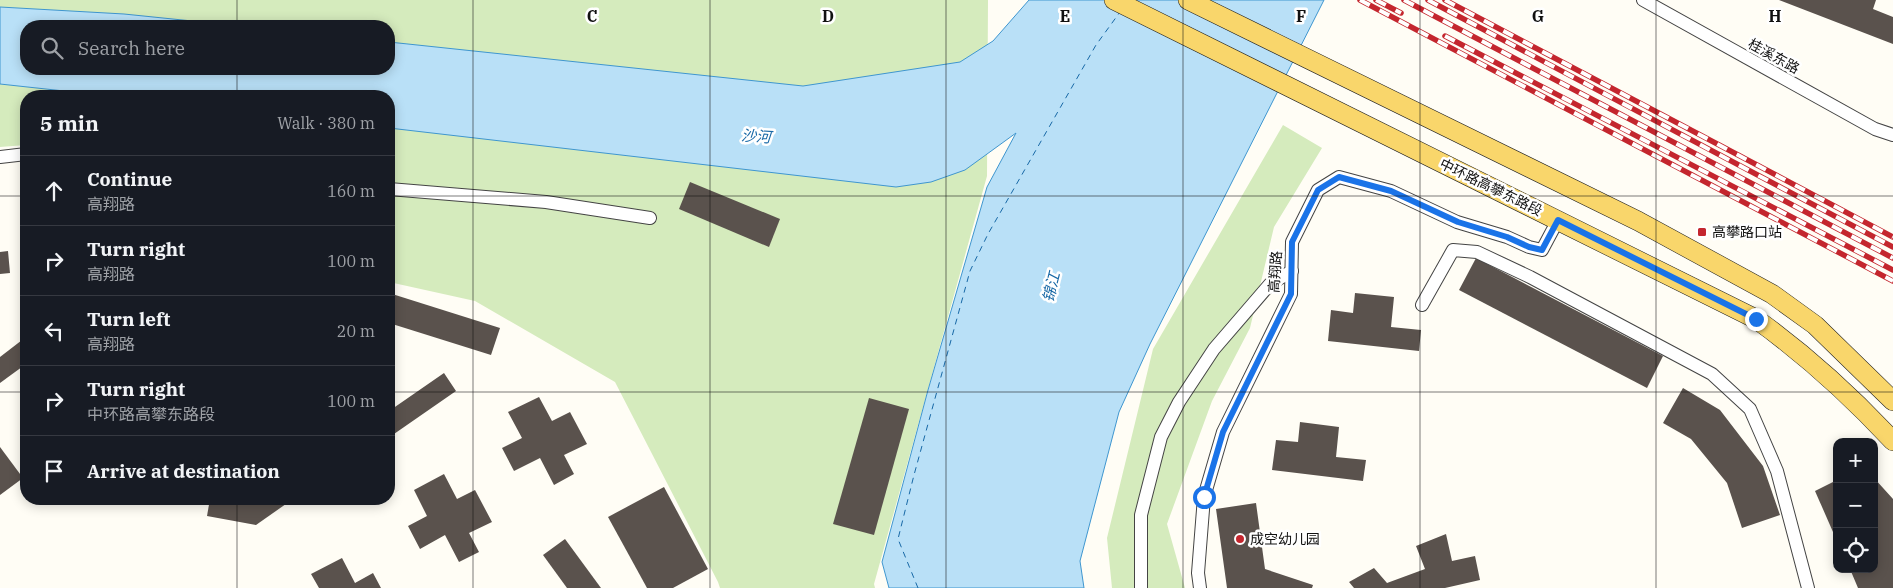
<!DOCTYPE html>
<html lang="en">
<head>
<meta charset="utf-8">
<style>
  :root { --surface:#171b24; --page:#20242c; --text:#f1f3f6; --muted:#9ea1a6; --line:#363941 }
  body { margin:0; font-family:"IBM Plex Serif","Noto Sans SC",serif; background:var(--page); color:var(--text) }
  .controls { position:absolute; right:15px; bottom:15px; display:grid; overflow:hidden; border-radius:10px; box-shadow:0 2px 12px #0003 }
  .controls button { width:45px; height:45px; display:grid; place-items:center; padding:0; border:0; border-bottom:1px solid var(--line); background:var(--surface); color:var(--text); font:25px sans-serif }
  .stop { position:absolute; width:15px; height:15px; margin:-11px; border:4px solid #1a73e8; border-radius:50%; background:#fff }
  .stop.end { background:#1a73e8; border-color:#fff; box-shadow:0 1px 5px #0008 }
  .list { margin:0; padding:0; list-style:none }
  h2 { display:flex; justify-content:space-between; align-items:center; height:65px; margin:0; padding:0 20px; font-size:21px }
  h2 small { font-size:16px; font-weight:400; color:var(--muted) }
  .list li { display:grid; grid-template-columns:32px 1fr auto; gap:15px; align-items:center; box-sizing:border-box; height:70px; padding:0 20px; border-top:1px solid var(--line) }
  .list b { display:block; font-size:19px; white-space:nowrap }
  .list p { margin:0; font-size:16px; white-space:nowrap; color:var(--muted) }
  .list em { font-size:16px; font-style:normal; color:var(--muted) }
  .icon { flex:none; width:28px; height:28px; fill:none; stroke:currentColor; stroke-width:2; stroke-linecap:round; stroke-linejoin:round }
  .map { position:relative; flex:none; width:1893px; height:588px; overflow:hidden }
  .search { position:absolute; background:var(--surface); box-shadow:0 2px 12px #0003; left:20px; top:20px; width:375px; height:55px; display:flex; align-items:center; gap:12px; box-sizing:border-box; padding:0 18px; border-radius:20px; color:var(--muted); font-size:19px }
  .panel { position:absolute; background:var(--surface); box-shadow:0 2px 12px #0003; left:20px; top:90px; width:375px; height:415px; border-radius:20px }
  .map>svg:first-child { display:block }
  .green { fill:#d5ebbd; fill-rule:evenodd }
  .water { fill:#b9e0f7; stroke:#3f96cf }
  .lines { fill:none; stroke-linecap:round; stroke-linejoin:round }
  .ferry { stroke:#1768a6; stroke-width:1; stroke-dasharray:6 5; stroke-linecap:butt }
  .building { fill:#5a524d }
  .street-casing { stroke:#444; stroke-width:14 }
  .primary-casing { stroke:#222; stroke-width:20 }
  .street { stroke:#fff; stroke-width:12 }
  .primary { stroke:#f9d66b; stroke-width:19 }
  .rail-casing { stroke:#c4262e; stroke-width:5.5 }
  .rail { stroke:#fff; stroke-width:4; stroke-dasharray:11; stroke-linecap:butt }
  .route { stroke:#1a73e8; stroke-width:6 }
  .grid { fill:none; stroke:#111; stroke-width:1; stroke-opacity:0.55 }
  .poi-dot { fill:#c4262e; stroke:#fff; stroke-width:2 }
  .labels { text-anchor:middle; dominant-baseline:central; stroke-width:5; stroke-linejoin:round; paint-order:stroke }
  .street-label { font-size:14px; fill:#111; stroke:#fff }
  .poi-label { font-size:14px; fill:#111; stroke:#fff; text-anchor:start }
  .water-label { font-size:15px; font-style:italic; fill:#1768a6; stroke:#fff }
  .grid-label { font-size:16px; text-anchor:middle; font-weight:bold; fill:#111; stroke:#fff; stroke-width:5; stroke-linejoin:round; paint-order:stroke }
</style>
</head>
<body>
<div class="map">
<svg width="1893" height="588" viewBox="0 0 1893 588">
  <rect width="100%" height="100%" fill="#fffdf5"/>
  <g class="green">
    <path d="M 0,0 L 988,0 L 987,176 L 874,584 L 875,588 L 720,588 L 718,582 L 615,382 L 475,301 L 389,282 L 389,96 L 26,96 L 26,145 L 0,147 ZM 26,26 L 389,26 L 389,69 L 26,69 Z"/>
    <polygon points="1283,125 1322,148 1274,227 1250,328 1212,401 1167,524 1185,588 1112,588 1107,538 1153,349"/>
  </g>
  <polygon class="water" points="1029,0 1324,0 1150,344 1119,412 1080,561 1084,588 889,588 882,562 928,390 987,187 1016,133 965,170 931,182 896,187 389,128 389,96 110,96 0,84 0,7 124,14 241,26 26,26 26,69 389,69 389,42 803,86 960,62 993,41"/>
  <g class="lines">
    <polyline class="ferry" points="918,588 898,539 914,475 970,271 988,234 1096,45 1120,12"/>
  </g>
  <g class="building">
    <polygon points="1779,0 1876,0 1873,9 1893,17 1893,44"/>
    <polygon points="690,182 780,219 769,247 679,209"/>
    <polygon points="8,251 10,273 0,274 0,252"/>
    <polygon points="1476,258 1663,356 1647,388 1459,290"/>
    <polygon points="389,293 500,328 491,355 389,323"/>
    <polygon points="1355,293 1394,297 1391,327 1421,330 1419,351 1328,341 1331,310 1353,313"/>
    <polygon points="26,337 26,364 0,383 0,357"/>
    <polygon points="444,373 456,391 394,434 389,433 389,408 392,409"/>
    <polygon points="1683,388 1720,410 1763,466 1780,515 1742,528 1727,483 1691,439 1663,423"/>
    <polygon points="539,397 552,421 570,412 587,444 564,455 574,474 554,485 540,458 514,471 502,448 522,438 508,412"/>
    <polygon points="869,398 909,409 874,535 833,524"/>
    <polygon points="1300,422 1339,427 1336,457 1366,460 1363,481 1272,470 1276,440 1298,442"/>
    <polygon points="0,447 23,478 0,495"/>
    <polygon points="444,474 457,499 475,490 492,522 469,533 479,552 459,562 445,535 420,549 408,526 427,516 414,490"/>
    <polygon points="1874,478 1893,499 1893,588 1858,588 1850,569 1874,569"/>
    <polygon points="1837,480 1837,541 1815,491"/>
    <polygon points="664,487 708,569 673,588 647,588 608,517"/>
    <polygon points="210,499 293,499 256,525 207,516"/>
    <polygon points="1256,503 1265,569 1313,585 1312,588 1227,588 1216,509"/>
    <polygon points="1446,534 1452,561 1475,556 1480,580 1445,588 1354,588 1349,582 1374,568 1387,583 1425,569 1416,546"/>
    <polygon points="565,539 601,588 567,588 543,555"/>
    <polygon points="342,558 355,583 373,573 381,588 319,588 311,574"/>
  </g>
  <g class="lines">
    <g class="street-casing">
      <g id="street">
        <polyline points="1643,0 1875,129 1893,135"/>
        <polyline points="0,157 26,154"/>
        <polyline points="389,189 546,202 650,218"/>
        <polyline points="1422,305 1453,250 1477,252 1530,277 1712,374 1750,409 1777,471 1808,588"/>
        <polyline points="1141,588 1141,515 1161,437 1179,402 1214,349 1270,284 1292,271"/>
        <polyline points="1200,588 1198,573 1204,497 1223,432 1291,294 1292,242 1318,190 1339,177 1391,191 1457,222 1507,237 1529,247 1542,250 1558,220"/>
      </g>
    </g>
    <g class="primary-casing">
      <g id="primary">
        <path d="M 1114,0 L 1756,319 C 1806,355 1851,396 1893,441"/>
        <polyline points="1188,0 1638,221 1772,294 1815,325 1893,401"/>
      </g>
    </g>
    <use href="#street" class="street"/>
    <use href="#primary" class="primary"/>
    <g class="rail-casing">
      <g id="rail">
        <polyline points="1360,0 1893,281"/>
        <polyline points="1376,0 1401,13"/>
        <polyline points="1404,0 1893,258"/>
        <polyline points="1428,0 1893,247"/>
        <polyline points="1445,0 1893,237"/>
        <polyline points="1445,36 1893,270"/>
      </g>
    </g>
    <use href="#rail" class="rail"/>
  </g>
  <g class="lines">
    <polyline class="route" points="1204,497 1223,432 1291,294 1292,242 1318,190 1339,177 1391,191 1458,222 1507,237 1529,247 1542,250 1558,220 1756,319"/>
  </g>
  <path class="grid" d="M 237,0 L 237,26M 473,0 L 473,588M 710,0 L 710,588M 946,0 L 946,588M 1183,0 L 1183,588M 1420,0 L 1420,588M 1656,0 L 1656,588M 237,69 L 237,96M 0,196 L 26,196M 389,196 L 1893,196M 0,392 L 26,392M 389,392 L 1893,392M 237,499 L 237,588"/>
  <g class="poi-dot">
    <rect x="1697" y="227" width="10" height="10" rx="2.5"/>
    <circle cx="1240" cy="539" r="5"/>
  </g>
  <g class="labels">
    <g class="street-label">
      <text transform="translate(1774 56) rotate(29)">桂溪东路</text>
      <text transform="translate(1491 187) rotate(26)">中环路高攀东路段</text>
      <text transform="translate(1275 272) rotate(-86)">高翔路</text>
    </g>
    <g class="poi-label">
      <text x="1712" y="232">高攀路口站</text>
      <text x="1250" y="539">成空幼儿园</text>
    </g>
    <g class="water-label">
      <text transform="translate(756 136) rotate(4)">沙河</text>
      <text transform="translate(1051 287) rotate(-76)">锦江</text>
    </g>
  </g>
  <g class="grid-label">
    <text x="592" y="22">C</text>
    <text x="828" y="22">D</text>
    <text x="1065" y="22">E</text>
    <text x="1301" y="22">F</text>
    <text x="1538" y="22">G</text>
    <text x="1775" y="22">H</text>
  </g>
</svg>
<div class="controls">
<button>+</button>
<button>−</button>
<button><svg class="icon" aria-label="locate" viewBox="0 0 24 24"><circle cx="12" cy="12" r="6"/><path d="M12 2v4M12 18v4M2 12h4M18 12h4"/></svg></button>
</div>
<div class="stop" style="left:1204px;top:497px"></div>
<div class="stop end" style="left:1756px;top:319px"></div>
<div class="search"><svg class="icon" aria-label="search" viewBox="0 0 24 24"><circle cx="10" cy="10" r="6"/><path d="M15 15l6 6"/></svg>Search here</div>
<section class="panel">
<h2>5 min<small>Walk · 380 m</small></h2>
<ul class="list">
<li><svg class="icon" aria-label="ahead" viewBox="0 0 24 24"><path d="M12 20V5M6 11l6-6 6 6"/></svg><div><b>Continue</b><p>高翔路</p></div><em>160 m</em></li>
<li><svg class="icon" aria-label="right" viewBox="0 0 24 24"><path d="M7 20v-9h11M14 6l5 5-5 5"/></svg><div><b>Turn right</b><p>高翔路</p></div><em>100 m</em></li>
<li><svg class="icon" aria-label="left" viewBox="0 0 24 24"><path d="M17 20v-9H6M10 6l-5 5 5 5"/></svg><div><b>Turn left</b><p>高翔路</p></div><em>20 m</em></li>
<li><svg class="icon" aria-label="right" viewBox="0 0 24 24"><path d="M7 20v-9h11M14 6l5 5-5 5"/></svg><div><b>Turn right</b><p>中环路高攀东路段</p></div><em>100 m</em></li>
<li><svg class="icon" aria-label="arrive" viewBox="0 0 24 24"><path d="M6 21V4h12l-3 4 3 4H6"/></svg><div><b>Arrive at destination</b></div></li>
</ul>
</section>
</div>
</body>
</html>
